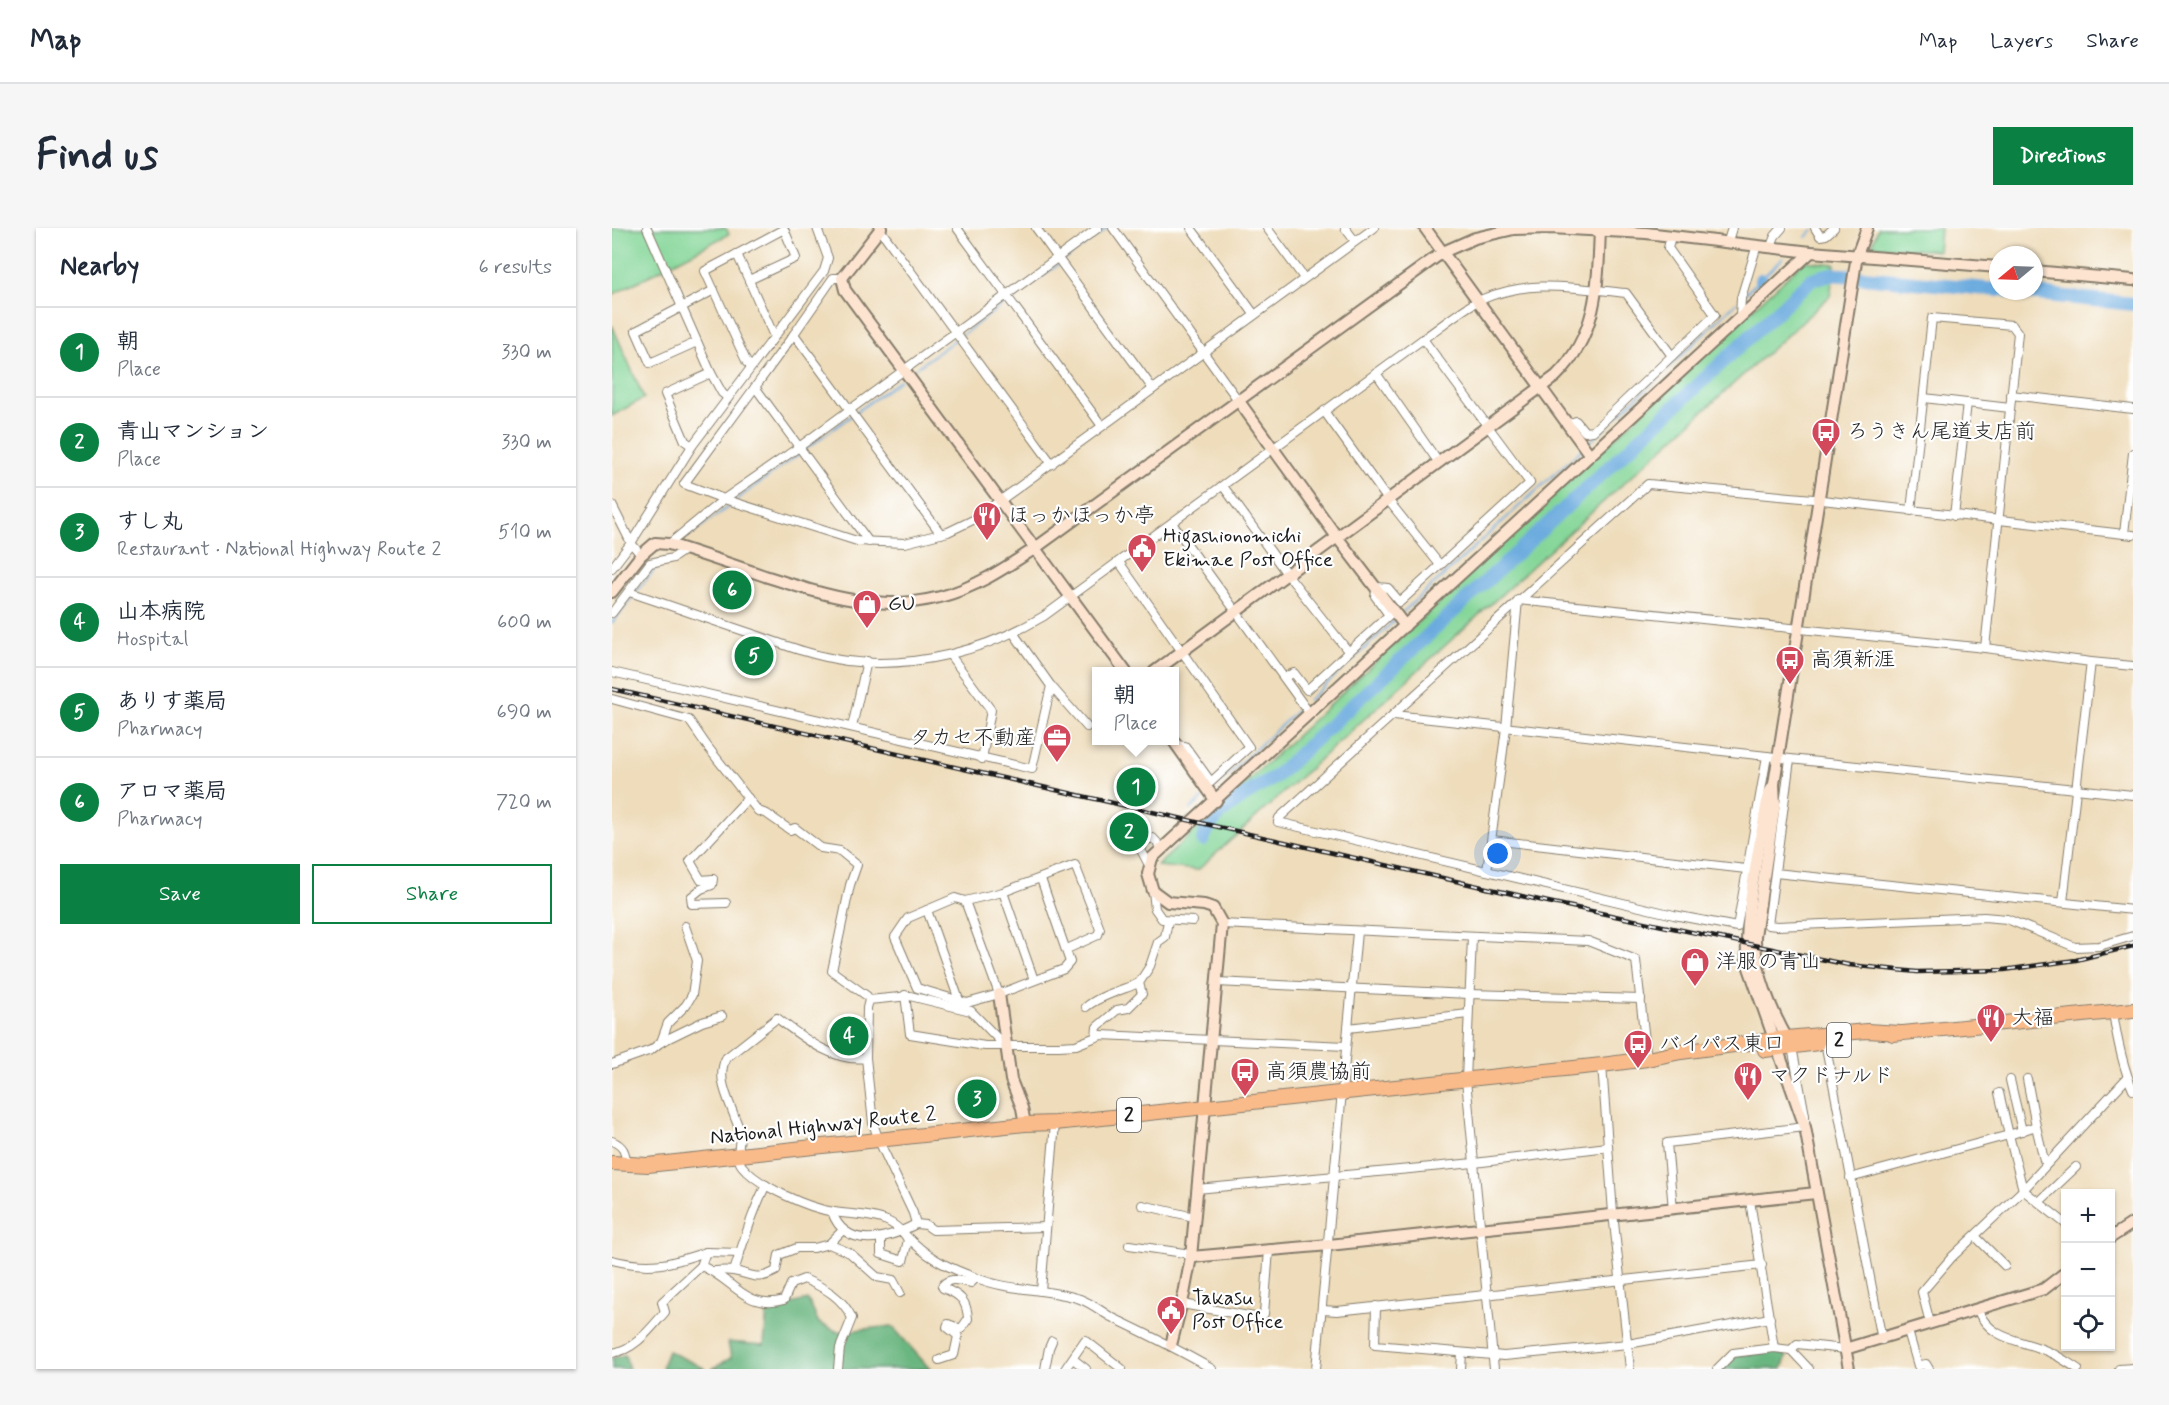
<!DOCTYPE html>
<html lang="en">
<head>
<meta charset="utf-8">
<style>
  :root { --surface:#fff; --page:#f6f6f7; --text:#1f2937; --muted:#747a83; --line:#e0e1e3; --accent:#0b8043 }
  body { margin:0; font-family:Mynerve,"Klee One",sans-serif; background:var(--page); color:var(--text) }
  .controls { position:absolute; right:18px; bottom:18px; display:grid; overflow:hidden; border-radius:0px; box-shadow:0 2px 4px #0004 }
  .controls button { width:54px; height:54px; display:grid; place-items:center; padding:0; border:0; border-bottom:2px solid var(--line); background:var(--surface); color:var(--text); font:30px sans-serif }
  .compass { position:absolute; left:1377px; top:18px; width:54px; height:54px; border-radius:50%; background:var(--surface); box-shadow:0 2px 4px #0004; rotate:251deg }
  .you { position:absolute; left:886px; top:626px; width:21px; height:21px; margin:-15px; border:4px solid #fff; border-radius:50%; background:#1a73e8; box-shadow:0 0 0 9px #1a73e833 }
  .badge { display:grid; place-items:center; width:39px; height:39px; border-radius:50%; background:var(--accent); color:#fff; font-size:20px; font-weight:700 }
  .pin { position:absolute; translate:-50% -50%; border:3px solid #fff; box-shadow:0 2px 6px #0006 }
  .popup { position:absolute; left:480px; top:439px; width:87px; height:78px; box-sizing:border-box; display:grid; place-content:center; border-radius:0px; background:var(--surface); filter:drop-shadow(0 2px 4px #0005); font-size:20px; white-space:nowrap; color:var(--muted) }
  .popup b { font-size:22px; color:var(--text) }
  .popup::after { content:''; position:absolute; left:50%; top:100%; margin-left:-12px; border:12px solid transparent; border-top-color:var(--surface) }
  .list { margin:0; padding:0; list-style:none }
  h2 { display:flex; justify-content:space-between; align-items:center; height:78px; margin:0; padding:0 24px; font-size:26px }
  h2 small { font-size:20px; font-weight:400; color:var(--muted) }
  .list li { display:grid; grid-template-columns:39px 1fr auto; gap:18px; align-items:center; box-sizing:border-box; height:90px; padding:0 24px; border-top:2px solid var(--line) }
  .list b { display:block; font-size:22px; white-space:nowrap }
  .list p { margin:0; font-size:20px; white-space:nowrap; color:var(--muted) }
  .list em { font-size:20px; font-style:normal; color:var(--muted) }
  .actions { display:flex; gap:12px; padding:18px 24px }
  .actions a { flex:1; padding:14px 0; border:2px solid var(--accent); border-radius:0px; text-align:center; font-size:21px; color:var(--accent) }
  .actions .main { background:var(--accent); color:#fff }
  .icon { flex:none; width:33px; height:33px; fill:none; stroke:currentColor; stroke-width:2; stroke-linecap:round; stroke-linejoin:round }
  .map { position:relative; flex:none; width:1521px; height:1141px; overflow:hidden; border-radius:0px }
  header { display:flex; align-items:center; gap:36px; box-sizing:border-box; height:84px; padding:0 30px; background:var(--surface); border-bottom:2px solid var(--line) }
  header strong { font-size:28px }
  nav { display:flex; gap:33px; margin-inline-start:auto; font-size:21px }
  .intro { display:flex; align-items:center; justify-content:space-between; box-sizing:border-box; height:144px; padding:0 36px }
  h1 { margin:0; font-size:42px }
  .button { padding:15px 27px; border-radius:0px; background:var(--accent); color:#fff; font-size:21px; font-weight:700 }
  main { display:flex; gap:36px; padding:0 36px }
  aside { flex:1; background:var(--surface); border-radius:0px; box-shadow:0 2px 4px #0004 }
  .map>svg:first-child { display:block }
  .green { fill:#83d597; stroke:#50785a; stroke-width:1.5 }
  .forest { fill:#6ab680; stroke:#43694e; stroke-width:1.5 }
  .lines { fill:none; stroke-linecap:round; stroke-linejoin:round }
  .stream { stroke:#6baade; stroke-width:2 }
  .river { stroke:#6baade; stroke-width:14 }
  .street-casing { stroke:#857c6b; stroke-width:10 }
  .secondary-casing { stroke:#857c6b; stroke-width:14 }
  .highway-casing { stroke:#857c6b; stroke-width:16 }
  .street { stroke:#fff; stroke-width:8 }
  .secondary { stroke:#fde4d1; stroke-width:10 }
  .highway { stroke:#fabb8b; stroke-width:14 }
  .rail-casing { stroke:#1c1c1c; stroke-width:4.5 }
  .rail { stroke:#fff; stroke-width:2; stroke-dasharray:7; stroke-linecap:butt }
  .labels { text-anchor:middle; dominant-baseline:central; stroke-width:4.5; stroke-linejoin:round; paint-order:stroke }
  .shield { fill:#fff; stroke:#606060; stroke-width:1.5 }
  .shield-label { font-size:20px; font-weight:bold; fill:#1c1c1c }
  .poi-label { font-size:21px; fill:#1c1c1c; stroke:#fff; text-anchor:start }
  .street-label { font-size:21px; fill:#1c1c1c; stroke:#fff }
</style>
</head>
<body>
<header>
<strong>Map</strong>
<nav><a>Map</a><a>Layers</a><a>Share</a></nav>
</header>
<div class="intro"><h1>Find us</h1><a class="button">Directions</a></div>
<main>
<aside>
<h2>Nearby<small>6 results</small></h2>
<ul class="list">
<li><span class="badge">1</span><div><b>朝</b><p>Place</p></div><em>330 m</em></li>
<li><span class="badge">2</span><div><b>青山マンション</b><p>Place</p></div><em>330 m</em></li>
<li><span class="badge">3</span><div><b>すし丸</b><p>Restaurant · National Highway Route 2</p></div><em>510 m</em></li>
<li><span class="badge">4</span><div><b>山本病院</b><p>Hospital</p></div><em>600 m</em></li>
<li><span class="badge">5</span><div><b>ありす薬局</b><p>Pharmacy</p></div><em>690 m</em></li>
<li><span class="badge">6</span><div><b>アロマ薬局</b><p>Pharmacy</p></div><em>720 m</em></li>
</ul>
<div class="actions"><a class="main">Save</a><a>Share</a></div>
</aside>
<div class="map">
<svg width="1521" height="1141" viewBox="0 0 1521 1141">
  <rect width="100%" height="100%" fill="#fff"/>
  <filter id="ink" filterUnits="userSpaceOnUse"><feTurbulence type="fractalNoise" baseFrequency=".0167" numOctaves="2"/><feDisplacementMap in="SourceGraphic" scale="12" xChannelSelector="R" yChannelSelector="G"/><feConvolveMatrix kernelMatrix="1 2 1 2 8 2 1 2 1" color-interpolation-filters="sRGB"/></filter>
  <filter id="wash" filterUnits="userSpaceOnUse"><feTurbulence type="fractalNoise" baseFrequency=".008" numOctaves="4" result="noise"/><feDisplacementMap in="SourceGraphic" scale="24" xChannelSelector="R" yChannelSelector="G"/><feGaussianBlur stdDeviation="1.35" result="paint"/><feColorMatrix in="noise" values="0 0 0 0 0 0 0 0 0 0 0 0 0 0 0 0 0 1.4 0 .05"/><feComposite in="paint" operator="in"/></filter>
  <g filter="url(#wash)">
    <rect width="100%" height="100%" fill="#eedcba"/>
    <g class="green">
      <polygon points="0,0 114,0 117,6 0,67"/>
      <polygon points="1266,0 1328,0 1326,23 1260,18"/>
      <polygon points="1192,33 1223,36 1218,68 586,642 545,638"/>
      <polygon points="0,97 32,170 0,188"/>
    </g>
    <g class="forest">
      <polygon points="196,1072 207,1095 226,1104 280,1098 318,1141 99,1141 119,1130 116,1114 152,1117 155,1081"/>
      <polygon points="56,1123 94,1141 51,1141 50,1138"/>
      <polygon points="1164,1124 1175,1128 1170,1141 1109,1141 1125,1127"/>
      <polygon points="13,1127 17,1141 0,1141 0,1130"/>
    </g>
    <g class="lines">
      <g class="stream">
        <polyline points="1194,9 1201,2"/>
        <polyline points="1134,65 1171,30"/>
        <polyline points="399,71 496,0"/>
        <polyline points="303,141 395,74"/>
        <polyline points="978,214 1124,75"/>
        <polyline points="124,272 288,152"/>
        <polyline points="76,308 120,276"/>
        <polyline points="24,364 47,336"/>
        <polyline points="791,384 970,221"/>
        <polyline points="0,395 21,369"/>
        <polyline points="697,472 782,393"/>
        <polyline points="602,560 689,479"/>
        <polyline points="578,582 590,571"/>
      </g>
      <g class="river">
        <polyline points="1149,52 1151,54"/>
        <polyline points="1396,63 1521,76"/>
        <path d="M 591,612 C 598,584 641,563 663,549 L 1200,51 L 1219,46 L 1386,62"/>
      </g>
    </g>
  </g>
  <g filter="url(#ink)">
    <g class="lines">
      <g class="street-casing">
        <g id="street">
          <polyline points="35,0 99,145 110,165 116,170"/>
          <polyline points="267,0 440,236"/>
          <polyline points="345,0 490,198"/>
          <polyline points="424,0 541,161"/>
          <polyline points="501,0 626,172"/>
          <polyline points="579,0 642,86"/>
          <polyline points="655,0 692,50"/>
          <polyline points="733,0 743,13"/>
          <polyline points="1203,0 1208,8 1214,7 1222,0"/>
          <polyline points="1116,13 1120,0"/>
          <polyline points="1159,18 1163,8 1170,0"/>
          <polyline points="125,26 162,108"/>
          <polyline points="230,50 221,50 182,106 72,256 112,271 245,313 293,315 336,304 363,291 762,0"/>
          <polyline points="137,52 184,30 172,1 93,43 135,135 140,138"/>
          <polyline points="1128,88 1129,70 1145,17"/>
          <polyline points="182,106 329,306"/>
          <polyline points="85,114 38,135 24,103 102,62"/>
          <polyline points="764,145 827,235"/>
          <polyline points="143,159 257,314"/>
          <polyline points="1399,167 1521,181"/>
          <polyline points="1312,170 1398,180"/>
          <polyline points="712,183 776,272 828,337"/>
          <polyline points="957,195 964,193 973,204 981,203 1103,87 1056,20 1059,8"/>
          <polyline points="80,218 73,213 53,166 99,145"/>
          <polyline points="611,258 675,346 736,423"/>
          <polyline points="0,277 19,315 29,327"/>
          <polyline points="1299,283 1320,90 1400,97 1406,105 1373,420"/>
          <polyline points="1342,288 1355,175"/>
          <polyline points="560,295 698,486"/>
          <polyline points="1512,306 1521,225"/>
          <polyline points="1521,307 1201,271 1036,256 667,590 666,594 1062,687 1125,699 1155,528 1178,531 1156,697 1165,698 1372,689 1395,691 1463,719 1487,718 1521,708"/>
          <polyline points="57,316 112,271 187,219 486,0"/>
          <polyline points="507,334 637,519 599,554 573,518 564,517"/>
          <polyline points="0,340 19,315 80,218 212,43 216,30 205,0"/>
          <path d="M 17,364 C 60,378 104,394 147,408 C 175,418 205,429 235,433 C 303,441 373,423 432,388 L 811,111 C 827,100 851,80 868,72 C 919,50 961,60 1014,65 L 1060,128"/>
          <polyline points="0,385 38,335 61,330 74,321"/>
          <polyline points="402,406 439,458 475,499"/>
          <polyline points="338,427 379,482 370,531"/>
          <polyline points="0,444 420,541 439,458"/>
          <polyline points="672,449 682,445 695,462 777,387 763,368 765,359 776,360 788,374 918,255 811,111"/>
          <polyline points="0,471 77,492 95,518 146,583 155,586 178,602 183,600 209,620 228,623 245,637 238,657 220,743 255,768 257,772"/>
          <polyline points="782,487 1155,528"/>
          <polyline points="240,499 255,433"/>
          <polyline points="1178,531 1521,567"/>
          <polyline points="880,612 1134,641"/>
          <polyline points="537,637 529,622 532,613 541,610 550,620"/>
          <polyline points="875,643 894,500 906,372 1373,420 1479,434 1521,438"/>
          <polyline points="1163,645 1521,682"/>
          <polyline points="541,663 543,681 550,691 581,693"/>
          <polyline points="391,664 422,752"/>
          <polyline points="353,673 391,664 463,637 488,701 486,707 455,721"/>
          <polyline points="1451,674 1479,434"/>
          <polyline points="114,675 80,676 79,669 89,661 100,657 101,651 89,652 78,633 136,570"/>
          <polyline points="315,682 347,772"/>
          <polyline points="610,696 976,713 1024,732 1035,831"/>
          <polyline points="860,709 854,852 882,1141"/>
          <polyline points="605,754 857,766 1029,771"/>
          <polyline points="387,766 353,673 343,670 296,690 283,709 305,760 355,775 387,766 452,741 458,734 429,651"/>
          <polyline points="293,767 298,806 373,818 447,818 464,817 489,807 734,818"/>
          <path d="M 474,779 C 487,768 510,762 527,755"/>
          <path d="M 1501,784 C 1505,811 1510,837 1521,862"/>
          <polyline points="736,800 856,786"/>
          <polyline points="484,809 485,799 505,782 516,780 530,766 527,755 538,738 546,714 553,709 556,693"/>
          <polyline points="49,814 56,795 74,777 80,767 85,733 73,698"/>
          <polyline points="1213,814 1270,1112"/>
          <path d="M 254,830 C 222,835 189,808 165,790 L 114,830 C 104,850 116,870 123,890 C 125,895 128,901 128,907 C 128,917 123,929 130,938 C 146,958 196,980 222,984 C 240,987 258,986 275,993 C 287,998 293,1008 303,1016 C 320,1032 340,1041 362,1049 C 398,1064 431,1059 468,1071 C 479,1075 489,1083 499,1089 C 533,1105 567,1122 600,1141"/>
          <polyline points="0,836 39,822 49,814 90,794 110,788"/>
          <polyline points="990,837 1001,985 1018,1141"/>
          <polyline points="1415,851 1424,898"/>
          <polyline points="1398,852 1410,903"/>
          <polyline points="1387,865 1397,907 1424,898 1432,932 1436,934"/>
          <path d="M 0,913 C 12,918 13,924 15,936"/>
          <polyline points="1238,950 1397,907 1411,962 1454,996"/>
          <polyline points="585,961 862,935 996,919"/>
          <polyline points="1138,973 1162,1120"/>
          <polyline points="1427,974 1464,939"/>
          <polyline points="530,977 582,989"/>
          <polyline points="1061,981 1055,915 1193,899 1193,887 1180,819"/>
          <path d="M 220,984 C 234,1023 276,1011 304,996 L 301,985 L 267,913 L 261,895 L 254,830 L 255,780 L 257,772 L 298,768 L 359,783 L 393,818"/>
          <polyline points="304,996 314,997 321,1002 434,999"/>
          <polyline points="1363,1008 1393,1038"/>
          <polyline points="269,1010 269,1026 291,1033 296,1012 293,1007"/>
          <polyline points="217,1016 238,1025 265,1049 281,1052 288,1065"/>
          <polyline points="517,1017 572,1025 579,1029"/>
          <path d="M 0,1032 C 39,1042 58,1036 94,1024"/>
          <path d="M 89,1038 C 121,1050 133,1083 172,1072 L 179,1056 L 192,1051 C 213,1060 230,1069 240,1090 L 228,1120 L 226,1141"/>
          <path d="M 101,1043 C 107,1043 114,1042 121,1043 C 141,1046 143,1054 164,1043 L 167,1027 L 185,1020 L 202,1020 L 217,1016 L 231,1002"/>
          <path d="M 122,1043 C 132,1013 140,984 154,957"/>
          <polyline points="429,1063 443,895"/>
          <polyline points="570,1076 648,1090 652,1086 657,1022"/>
          <polyline points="764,1078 763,1117 892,1128 1016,1116 1158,1090"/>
          <path d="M 1365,1081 C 1379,1114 1410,1111 1437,1124 C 1447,1128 1456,1135 1466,1141"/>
          <polyline points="711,1082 725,1083 1150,1037"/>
          <polyline points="1318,1095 1310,1064 1340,1029 1411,962 1515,850"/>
          <polyline points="1296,1103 1306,1138 1314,1136 1317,1141"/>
          <polyline points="1179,1122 1185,1116 1233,1121"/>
          <path d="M 0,1125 C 23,1122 38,1101 53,1084 L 50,1074 L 89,1038 L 94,1024 L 128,1025"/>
          <polyline points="461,1131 474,1141"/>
          <path d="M 327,1132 L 342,1127 L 346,1108 L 335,1099 L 336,1096 L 349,1101 L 356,1091 C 355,1073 349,1067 331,1060 L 330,1058 C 338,1048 348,1053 359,1055 L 364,1050"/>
          <polyline points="433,1141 437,1120 440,1113"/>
          <polyline points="453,1141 473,1112 510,1141"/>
          <polyline points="704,1141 745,704"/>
          <polyline points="849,1141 850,1125"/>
          <polyline points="1105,1141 1121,1125 1162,1120 1179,1122 1197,1141"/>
          <polyline points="1507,1141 1521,1140"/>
        </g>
      </g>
      <g class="secondary-casing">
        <g id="secondary">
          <polyline points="269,0 230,50 233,62 514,444"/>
          <polyline points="813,0 978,227"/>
          <polyline points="1422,43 1521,52"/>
          <polyline points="626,172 725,309 793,398"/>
          <path d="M 0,364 L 29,327 L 43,315 L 57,316 C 89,326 121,337 153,348 C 213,367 265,385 328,369 C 363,360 393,340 422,321 L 831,24 L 863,10 L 902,1 L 938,0 L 1034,5 L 1199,24 L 1386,39"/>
          <path d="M 542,444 L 944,148 C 986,106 986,56 988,0"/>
          <polyline points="561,512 604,573"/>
          <path d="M 1161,558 L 1156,567 C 1147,622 1133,679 1135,734 L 1193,899 L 1237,1141"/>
          <polyline points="387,766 399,852 410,880 413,896"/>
          <path d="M 1178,816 C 1160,784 1142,745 1143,708 L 1163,576 L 1162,556 L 1245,27 L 1255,0"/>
          <polyline points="1498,1010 1521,995"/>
          <polyline points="579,1029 717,1017 1204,965"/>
          <polyline points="559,1117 572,1066 579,1029 610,696 601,680 592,677 556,674 541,663 536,646 540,630 1199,24"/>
          <polyline points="1233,1121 1432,1061 1454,1044"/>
        </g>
      </g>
      <g class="highway-casing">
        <g id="highway">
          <polyline points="1281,806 1521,782"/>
          <polyline points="1153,822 1206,815"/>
          <polyline points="0,935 36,937 413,896 443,895 990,837 1035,831 1069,824 1174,810 1255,803 1288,805"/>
        </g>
      </g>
      <use href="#street" class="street"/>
      <use href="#secondary" class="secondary"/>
      <use href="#highway" class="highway"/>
      <g class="rail-casing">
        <polyline id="rail" points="0,461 936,674 1237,737 1305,744 1392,742 1464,732 1521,718"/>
      </g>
      <use href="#rail" class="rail"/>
    </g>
  </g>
  <defs>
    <g id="bus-pin" transform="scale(1.5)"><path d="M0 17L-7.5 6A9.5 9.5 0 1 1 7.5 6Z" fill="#d1495b" stroke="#fff"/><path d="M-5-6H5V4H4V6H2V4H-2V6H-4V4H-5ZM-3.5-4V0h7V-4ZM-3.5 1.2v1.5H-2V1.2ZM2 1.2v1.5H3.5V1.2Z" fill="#fff"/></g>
    <g id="restaurant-pin" transform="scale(1.5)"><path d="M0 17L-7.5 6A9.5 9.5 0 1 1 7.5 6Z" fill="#d1495b" stroke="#fff"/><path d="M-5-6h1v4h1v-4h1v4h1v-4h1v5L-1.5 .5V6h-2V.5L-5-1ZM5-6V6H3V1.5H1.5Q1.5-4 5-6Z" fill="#fff"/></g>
    <g id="civic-pin" transform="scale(1.5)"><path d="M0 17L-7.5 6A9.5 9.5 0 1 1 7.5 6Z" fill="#d1495b" stroke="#fff"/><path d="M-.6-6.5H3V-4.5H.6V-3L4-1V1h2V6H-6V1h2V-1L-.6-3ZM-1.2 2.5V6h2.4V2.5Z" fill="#fff"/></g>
    <g id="shop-pin" transform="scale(1.5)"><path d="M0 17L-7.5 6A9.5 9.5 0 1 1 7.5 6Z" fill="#d1495b" stroke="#fff"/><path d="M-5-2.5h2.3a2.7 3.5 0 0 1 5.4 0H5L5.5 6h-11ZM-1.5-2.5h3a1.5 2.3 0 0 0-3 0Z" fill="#fff"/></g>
    <g id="office-pin" transform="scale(1.5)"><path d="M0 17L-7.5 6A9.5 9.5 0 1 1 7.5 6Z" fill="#d1495b" stroke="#fff"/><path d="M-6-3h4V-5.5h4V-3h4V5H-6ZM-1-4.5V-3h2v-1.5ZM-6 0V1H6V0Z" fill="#fff"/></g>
  </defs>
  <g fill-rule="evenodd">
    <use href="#bus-pin" x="1214" y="204"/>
    <use href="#restaurant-pin" x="375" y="288"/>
    <use href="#civic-pin" x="530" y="320"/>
    <use href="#shop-pin" x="255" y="376"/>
    <use href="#bus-pin" x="1178" y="432"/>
    <use href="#office-pin" x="445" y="510"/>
    <use href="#shop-pin" x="1083" y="734"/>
    <use href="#restaurant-pin" x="1379" y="790"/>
    <use href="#bus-pin" x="1026" y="816"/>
    <use href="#bus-pin" x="633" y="844"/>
    <use href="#restaurant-pin" x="1136" y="848"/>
    <use href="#civic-pin" x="559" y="1082"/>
  </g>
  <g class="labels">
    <g class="shield">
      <rect x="1215" y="795" width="24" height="34" rx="4.5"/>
      <rect x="505" y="870" width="24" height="34" rx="4.5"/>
    </g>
    <g class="shield-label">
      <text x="1227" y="812">2</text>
      <text x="517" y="887">2</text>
    </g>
    <g class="poi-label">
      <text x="1235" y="204">ろうきん尾道支店前</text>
      <text x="396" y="288">ほっかほっか亭</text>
      <text x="551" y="308">Higashionomichi<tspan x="551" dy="24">Ekimae Post Office</tspan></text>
      <text x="276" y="376">GU</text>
      <text x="1199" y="432">高須新涯</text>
      <text x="424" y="510" text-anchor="end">タカセ不動産</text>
      <text x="1104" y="734">洋服の青山</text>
      <text x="1400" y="790">大福</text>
      <text x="1047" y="816">バイパス東口</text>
      <text x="654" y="844">高須農協前</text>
      <text x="1157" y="848">マクドナルド</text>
      <text x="580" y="1070">Takasu<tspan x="580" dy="24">Post Office</tspan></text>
    </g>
    <g class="street-label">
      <text transform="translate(211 898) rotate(-6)">National Highway Route 2</text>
    </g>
  </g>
</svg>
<div class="controls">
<button>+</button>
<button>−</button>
<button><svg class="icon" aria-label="locate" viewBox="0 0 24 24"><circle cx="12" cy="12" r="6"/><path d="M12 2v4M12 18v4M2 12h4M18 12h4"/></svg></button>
</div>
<svg class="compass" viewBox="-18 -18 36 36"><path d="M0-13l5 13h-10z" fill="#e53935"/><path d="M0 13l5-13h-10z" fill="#747a83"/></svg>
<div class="you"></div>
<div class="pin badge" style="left:524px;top:559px">1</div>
<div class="popup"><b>朝</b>Place</div>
<div class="pin badge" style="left:517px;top:604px">2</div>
<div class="pin badge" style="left:365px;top:871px">3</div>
<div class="pin badge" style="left:237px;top:808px">4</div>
<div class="pin badge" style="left:142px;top:428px">5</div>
<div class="pin badge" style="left:120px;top:362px">6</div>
</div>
</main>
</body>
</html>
